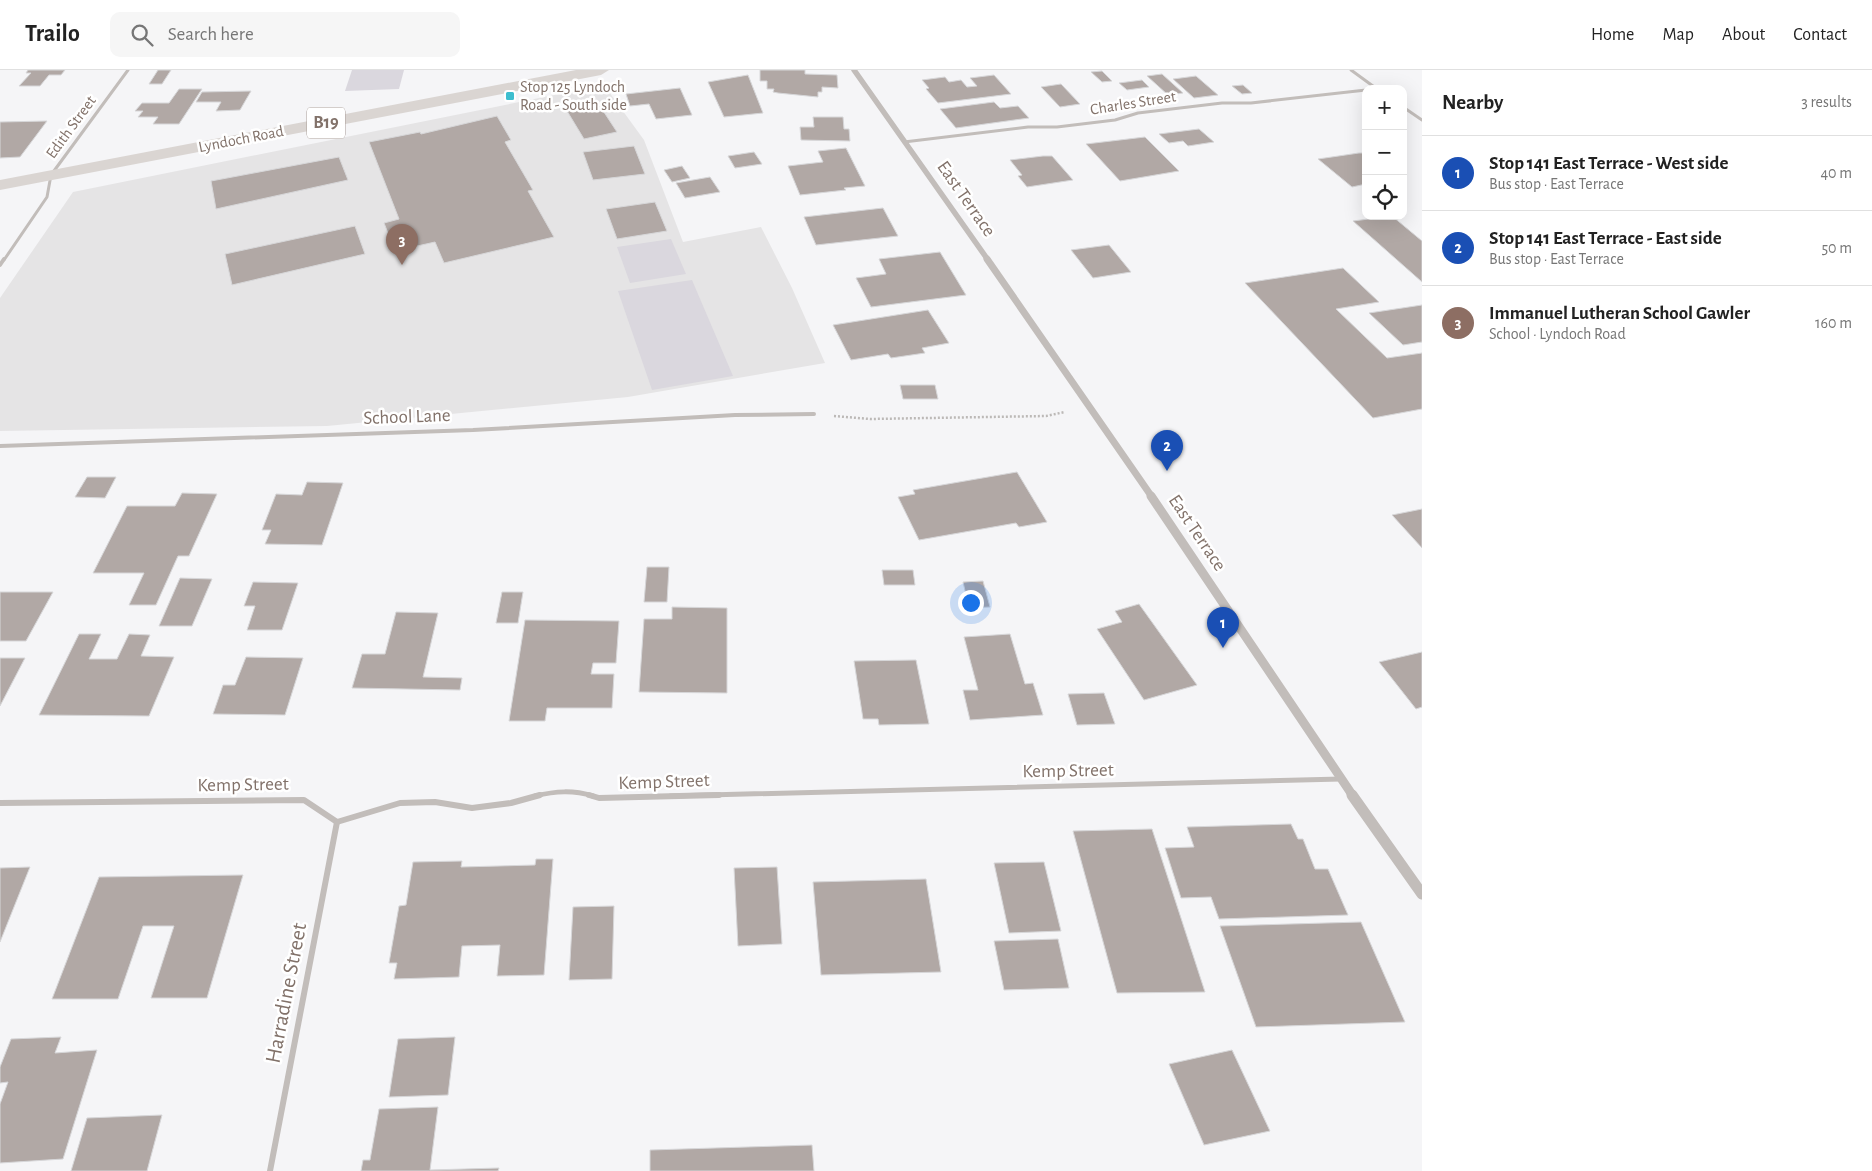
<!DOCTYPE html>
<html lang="en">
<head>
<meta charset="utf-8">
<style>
  :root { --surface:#fff; --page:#f6f6f6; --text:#222; --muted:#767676; --line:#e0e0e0; --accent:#7c3aed }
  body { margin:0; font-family:"Alegreya Sans",sans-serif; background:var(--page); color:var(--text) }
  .controls { position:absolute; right:15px; top:15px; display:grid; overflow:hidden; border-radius:10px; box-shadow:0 5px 20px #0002 }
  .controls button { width:45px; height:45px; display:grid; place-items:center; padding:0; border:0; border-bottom:1px solid var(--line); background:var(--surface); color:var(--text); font:25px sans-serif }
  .you { position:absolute; left:970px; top:532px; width:18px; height:18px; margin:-12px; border:4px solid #fff; border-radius:50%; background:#1a73e8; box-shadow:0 0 0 8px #1a73e833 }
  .badge { display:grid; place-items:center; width:32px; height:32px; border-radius:50%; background:var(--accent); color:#fff; font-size:16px; font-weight:700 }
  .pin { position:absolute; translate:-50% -41px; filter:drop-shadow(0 1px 2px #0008) }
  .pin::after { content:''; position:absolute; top:26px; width:18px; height:15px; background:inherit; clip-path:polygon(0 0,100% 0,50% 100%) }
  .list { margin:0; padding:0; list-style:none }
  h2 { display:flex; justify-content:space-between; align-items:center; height:65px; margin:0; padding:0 20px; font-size:21px }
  h2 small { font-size:16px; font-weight:400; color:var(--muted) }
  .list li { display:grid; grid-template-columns:32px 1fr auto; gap:15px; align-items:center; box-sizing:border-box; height:75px; padding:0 20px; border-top:1px solid var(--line) }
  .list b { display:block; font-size:19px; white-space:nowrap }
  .list p { margin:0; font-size:16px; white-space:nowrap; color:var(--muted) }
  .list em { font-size:16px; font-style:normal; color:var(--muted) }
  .icon { flex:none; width:28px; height:28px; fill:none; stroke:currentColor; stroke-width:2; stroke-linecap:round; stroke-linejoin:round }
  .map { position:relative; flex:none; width:1422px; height:1101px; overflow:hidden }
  header { display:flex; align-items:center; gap:30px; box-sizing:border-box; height:70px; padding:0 25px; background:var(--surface); border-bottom:1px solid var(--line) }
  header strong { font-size:24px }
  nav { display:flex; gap:28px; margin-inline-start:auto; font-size:18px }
  .search { width:350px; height:45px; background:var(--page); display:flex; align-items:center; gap:12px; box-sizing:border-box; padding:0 18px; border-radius:10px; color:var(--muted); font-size:19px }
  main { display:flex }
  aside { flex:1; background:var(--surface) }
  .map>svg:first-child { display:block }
  .built { fill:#e5e4e5 }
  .green { fill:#dad7de }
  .building { fill:#b1a8a5; stroke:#d7d7d9 }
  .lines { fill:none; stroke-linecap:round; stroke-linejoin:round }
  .path { stroke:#bcb9b7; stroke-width:2.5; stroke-dasharray:2 2; stroke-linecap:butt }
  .minor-far3 { stroke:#c2bdba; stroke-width:3 }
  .minor-far2 { stroke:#c2bdba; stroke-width:4 }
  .minor-far1 { stroke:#c2bdba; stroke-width:5 }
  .minor { stroke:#c2bdba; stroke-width:6 }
  .tertiary-far3 { stroke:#c2bdba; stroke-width:5.5 }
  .tertiary-far2 { stroke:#c2bdba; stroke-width:7 }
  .tertiary-far1 { stroke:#c2bdba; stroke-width:9 }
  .tertiary { stroke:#c2bdba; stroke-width:11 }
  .primary { fill:#dad5d2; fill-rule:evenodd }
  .poi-dot { fill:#3dbecf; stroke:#fff; stroke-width:2 }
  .labels { text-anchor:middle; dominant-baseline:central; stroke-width:5; stroke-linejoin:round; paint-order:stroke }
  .far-poi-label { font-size:16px; fill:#82726a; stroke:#fff; text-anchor:start }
  .far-street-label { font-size:16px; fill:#82726a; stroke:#fff }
  .shield { fill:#fff; stroke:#a89c97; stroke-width:1 }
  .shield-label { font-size:18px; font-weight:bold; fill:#82726a }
  .street-label { font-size:19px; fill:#82726a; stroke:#fff }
  .near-street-label { font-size:22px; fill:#82726a; stroke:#fff }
</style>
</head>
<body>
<header>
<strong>Trailo</strong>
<div class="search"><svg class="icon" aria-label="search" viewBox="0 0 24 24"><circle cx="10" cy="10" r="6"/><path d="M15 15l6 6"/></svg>Search here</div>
<nav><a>Home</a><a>Map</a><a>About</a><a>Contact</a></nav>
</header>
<main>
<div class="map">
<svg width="1422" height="1101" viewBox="0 0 1422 1101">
  <rect width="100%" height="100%" fill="#f5f5f7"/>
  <polygon class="built" points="604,15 644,70 683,172 761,157 792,218 825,293 628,327 327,356 0,361 0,228 73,122"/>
  <g class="green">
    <polygon points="352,0 404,0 399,19 345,21"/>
    <polygon points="671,169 686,204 630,213 617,177"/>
    <polygon points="692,210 733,306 652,320 618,221"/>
  </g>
  <g class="building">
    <polygon points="28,0 65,0 61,5 49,5 40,16 19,16 31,3 26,3"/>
    <polygon points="158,0 171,0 162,14 149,14"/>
    <polygon points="760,0 805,0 805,4 837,5 838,18 822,17 822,22 818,22 818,27 778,23 773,22 774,19 767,19 767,11 760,11"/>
    <polygon points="1102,1 1112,11 1102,12 1091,2"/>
    <polygon points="1162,4 1183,23 1168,25 1147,6"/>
    <polygon points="748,5 763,43 724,47 708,12"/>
    <polygon points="994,5 1011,24 938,33 926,19 929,18 922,10 945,7 949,12 961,10 967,17 977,16 970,8"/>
    <polygon points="1196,6 1218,25 1194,28 1173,9"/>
    <polygon points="1142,10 1149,17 1127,20 1119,13"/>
    <polygon points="1061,14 1080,34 1060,37 1041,17"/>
    <polygon points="1243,15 1252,23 1242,24 1232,16"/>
    <polygon points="680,18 692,45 656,49 649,34 630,36 626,24"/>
    <polygon points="179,19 202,19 179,54 153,54 158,47 138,47 143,41 135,41 142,33 169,33"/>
    <polygon points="251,21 240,40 216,41 221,32 196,32 202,22"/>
    <polygon points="596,30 617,62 584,69 564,36"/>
    <polygon points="994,32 1000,38 1018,36 1029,48 956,58 940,39"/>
    <polygon points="497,46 511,70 505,72 533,120 528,121 554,167 444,193 435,172 395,181 384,153 399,149 369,72 420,62 421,64"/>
    <polygon points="813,47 843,47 844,59 849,59 850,71 801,70 800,57 814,57"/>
    <polygon points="47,51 20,87 0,88 0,52"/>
    <polygon points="1199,59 1214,72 1188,76 1183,71 1169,73 1159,64"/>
    <polygon points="1145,67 1179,101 1120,111 1086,74"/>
    <polygon points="634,76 645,104 593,110 583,82"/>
    <polygon points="846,78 865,116 844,118 846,120 800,125 788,96 823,92 818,81"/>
    <polygon points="754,82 762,94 735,98 728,86"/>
    <polygon points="1359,83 1366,83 1366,114 1352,117 1318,89"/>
    <polygon points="1043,86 1052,86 1073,110 1027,117 1018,106 1022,105 1010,90"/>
    <polygon points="339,87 348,110 216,139 211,111"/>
    <polygon points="682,96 690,108 672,112 664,100"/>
    <polygon points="710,107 720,122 685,128 676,113"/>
    <polygon points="655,132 667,161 617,169 606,139"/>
    <polygon points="883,138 898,166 816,175 804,147"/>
    <polygon points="1392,146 1422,171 1422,212 1353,151"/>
    <polygon points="355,156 365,184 232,215 225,184"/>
    <polygon points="1109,175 1131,202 1093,208 1071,180"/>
    <polygon points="940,182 966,225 871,237 856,208 886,204 879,189"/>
    <polygon points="1343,198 1379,232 1336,239 1387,288 1422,283 1422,339 1373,348 1245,213"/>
    <polygon points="1422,235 1422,272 1403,275 1369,243"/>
    <polygon points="928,240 949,273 922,278 925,283 891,288 888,284 851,290 833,255"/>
    <polygon points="900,315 935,315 938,329 903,329"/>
    <polygon points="1017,402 1047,452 1019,457 1016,453 919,470 898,427 915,424 913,420"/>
    <polygon points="87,407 116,407 105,428 75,427"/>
    <polygon points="307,412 343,413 322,475 265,474 271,460 262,460 276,424 302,425"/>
    <polygon points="182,423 217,424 189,486 178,486 156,535 129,535 144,503 93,503 127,436 175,436"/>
    <polygon points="1422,439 1422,478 1392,445"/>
    <polygon points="647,497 669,497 667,532 644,532"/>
    <polygon points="882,500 913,500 915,515 884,515"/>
    <polygon points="180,508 212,509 192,556 159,556"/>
    <polygon points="983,511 990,537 969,538 963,512"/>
    <polygon points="253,512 298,513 282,560 247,560 255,536 244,536"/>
    <polygon points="0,522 53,522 26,571 0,571"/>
    <polygon points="502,522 523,522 518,553 496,553"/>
    <polygon points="1139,534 1197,615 1144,630 1097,559 1122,552 1115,541"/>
    <polygon points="672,537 727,538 727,623 639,622 644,549 672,549"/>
    <polygon points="396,542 438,543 423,607 462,608 460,620 352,618 362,584 385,584"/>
    <polygon points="525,550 619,551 616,593 593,593 591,604 614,604 612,638 547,638 545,651 509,651"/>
    <polygon points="79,564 101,564 89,589 117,589 129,564 150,565 141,586 174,587 149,646 39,645"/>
    <polygon points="1010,564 1025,614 1033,613 1043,645 970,650 963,620 978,620 964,567"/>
    <polygon points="1422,582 1422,637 1416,639 1379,592"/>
    <polygon points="246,587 303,588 285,645 213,644 223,615 235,615"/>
    <polygon points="0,588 25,588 0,636"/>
    <polygon points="916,590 929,654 879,655 878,649 863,649 854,591"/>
    <polygon points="1104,623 1115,654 1077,655 1068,624"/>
    <polygon points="1291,754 1298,769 1303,769 1315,799 1328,799 1348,845 1219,849 1211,827 1181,828 1165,778 1194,777 1187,757"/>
    <polygon points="1152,759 1205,922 1117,923 1073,761"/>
    <polygon points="536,789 553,789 544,905 497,906 500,875 462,876 459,907 394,909 397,893 389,893 399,836 406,835 413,792 462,791 461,797 535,795"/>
    <polygon points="1044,792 1061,861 1009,863 994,793"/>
    <polygon points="30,797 0,872 0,798"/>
    <polygon points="777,797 782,874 738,876 734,798"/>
    <polygon points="243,805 207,928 151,928 174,856 143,856 118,929 52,929 99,807"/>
    <polygon points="926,809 941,902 821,905 813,812"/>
    <polygon points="614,836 612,909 569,910 573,837"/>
    <polygon points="1361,852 1405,952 1256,957 1220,856"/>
    <polygon points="1058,869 1069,918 1004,920 994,871"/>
    <polygon points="61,967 55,983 97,980 63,1089 0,1093 0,1034 8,1012 0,1013 0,997 11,969"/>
    <polygon points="455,967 448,1025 389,1027 398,969"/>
    <polygon points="1232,980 1270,1061 1204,1075 1169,994"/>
    <polygon points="438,1037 430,1100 499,1098 498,1101 361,1101 363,1090 370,1090 379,1039"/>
    <polygon points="162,1045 147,1101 71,1101 87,1048"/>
    <polygon points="812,1075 814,1101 650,1101 650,1080"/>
  </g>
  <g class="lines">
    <polyline class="path" points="834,346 870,349 1046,346 1065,342"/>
    <g class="minor-far3">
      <polyline points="1351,0 1377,19"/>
      <polyline points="1403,37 1422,50"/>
      <polyline points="904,72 1028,57 1057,57 1115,50 1138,43 1222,33 1251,33 1366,20"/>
      <polyline points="4,190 47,127 51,105 128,0"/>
    </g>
    <g class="minor-far2">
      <polyline points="0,195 4,189"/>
      <polyline points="0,376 473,360 735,345 814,344"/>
    </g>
    <g class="minor-far1">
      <path d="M 535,726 C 556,721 573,720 593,726"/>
      <polyline points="670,726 1341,709"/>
    </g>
    <g class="minor">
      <polyline points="589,725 599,728 719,725"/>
      <polyline points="0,733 304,730 337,752"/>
      <polyline points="337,752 400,733 435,732 472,738 511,733 540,725"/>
      <polyline points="270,1101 337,752"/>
    </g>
    <polyline class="tertiary-far3" points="854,0 988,190"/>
    <polyline class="tertiary-far2" points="987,189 1152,427"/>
    <polyline class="tertiary-far1" points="1151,426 1353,726"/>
    <polyline class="tertiary" points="1352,725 1422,824"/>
    <polygon class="primary" points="576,0 609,0 601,5 0,120 0,110"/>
  </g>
  <rect class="poi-dot" x="505" y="21" width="10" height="10" rx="2.5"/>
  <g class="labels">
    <g class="far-poi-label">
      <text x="520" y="17">Stop 125 Lyndoch<tspan x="520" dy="18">Road - South side</tspan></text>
    </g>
    <g class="far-street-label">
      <text transform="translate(1133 33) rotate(-9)">Charles Street</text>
      <text transform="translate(71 57) rotate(-54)">Edith Street</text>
      <text transform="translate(241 69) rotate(-11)">Lyndoch Road</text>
    </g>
    <rect class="shield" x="307" y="37.5" width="38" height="31" rx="4"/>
    <g class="shield-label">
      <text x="326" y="53">B19</text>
    </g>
    <g class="street-label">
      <text transform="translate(966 129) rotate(55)">East Terrace</text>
      <text transform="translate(407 347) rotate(-2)">School Lane</text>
      <text transform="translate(1197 463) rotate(56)">East Terrace</text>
      <text transform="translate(1068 701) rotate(-1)">Kemp Street</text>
      <text transform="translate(664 712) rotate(-2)">Kemp Street</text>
      <text transform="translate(243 715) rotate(-1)">Kemp Street</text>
    </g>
    <g class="near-street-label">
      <text transform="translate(286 923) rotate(-79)">Harradine Street</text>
    </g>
  </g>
</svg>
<div class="controls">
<button>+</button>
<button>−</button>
<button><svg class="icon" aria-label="locate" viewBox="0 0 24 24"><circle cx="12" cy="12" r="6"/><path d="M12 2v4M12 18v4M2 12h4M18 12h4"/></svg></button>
</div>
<div class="you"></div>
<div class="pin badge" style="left:1223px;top:578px;background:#1a4fb4">1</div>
<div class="pin badge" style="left:1167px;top:401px;background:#1a4fb4">2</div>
<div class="pin badge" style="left:402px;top:195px;background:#8d6e63">3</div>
</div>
<aside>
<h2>Nearby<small>3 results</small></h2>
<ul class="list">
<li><span class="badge" style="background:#1a4fb4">1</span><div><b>Stop 141 East Terrace - West side</b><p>Bus stop · East Terrace</p></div><em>40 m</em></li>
<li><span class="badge" style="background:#1a4fb4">2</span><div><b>Stop 141 East Terrace - East side</b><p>Bus stop · East Terrace</p></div><em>50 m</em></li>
<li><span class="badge" style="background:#8d6e63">3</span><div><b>Immanuel Lutheran School Gawler</b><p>School · Lyndoch Road</p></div><em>160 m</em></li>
</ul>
</aside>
</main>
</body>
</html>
